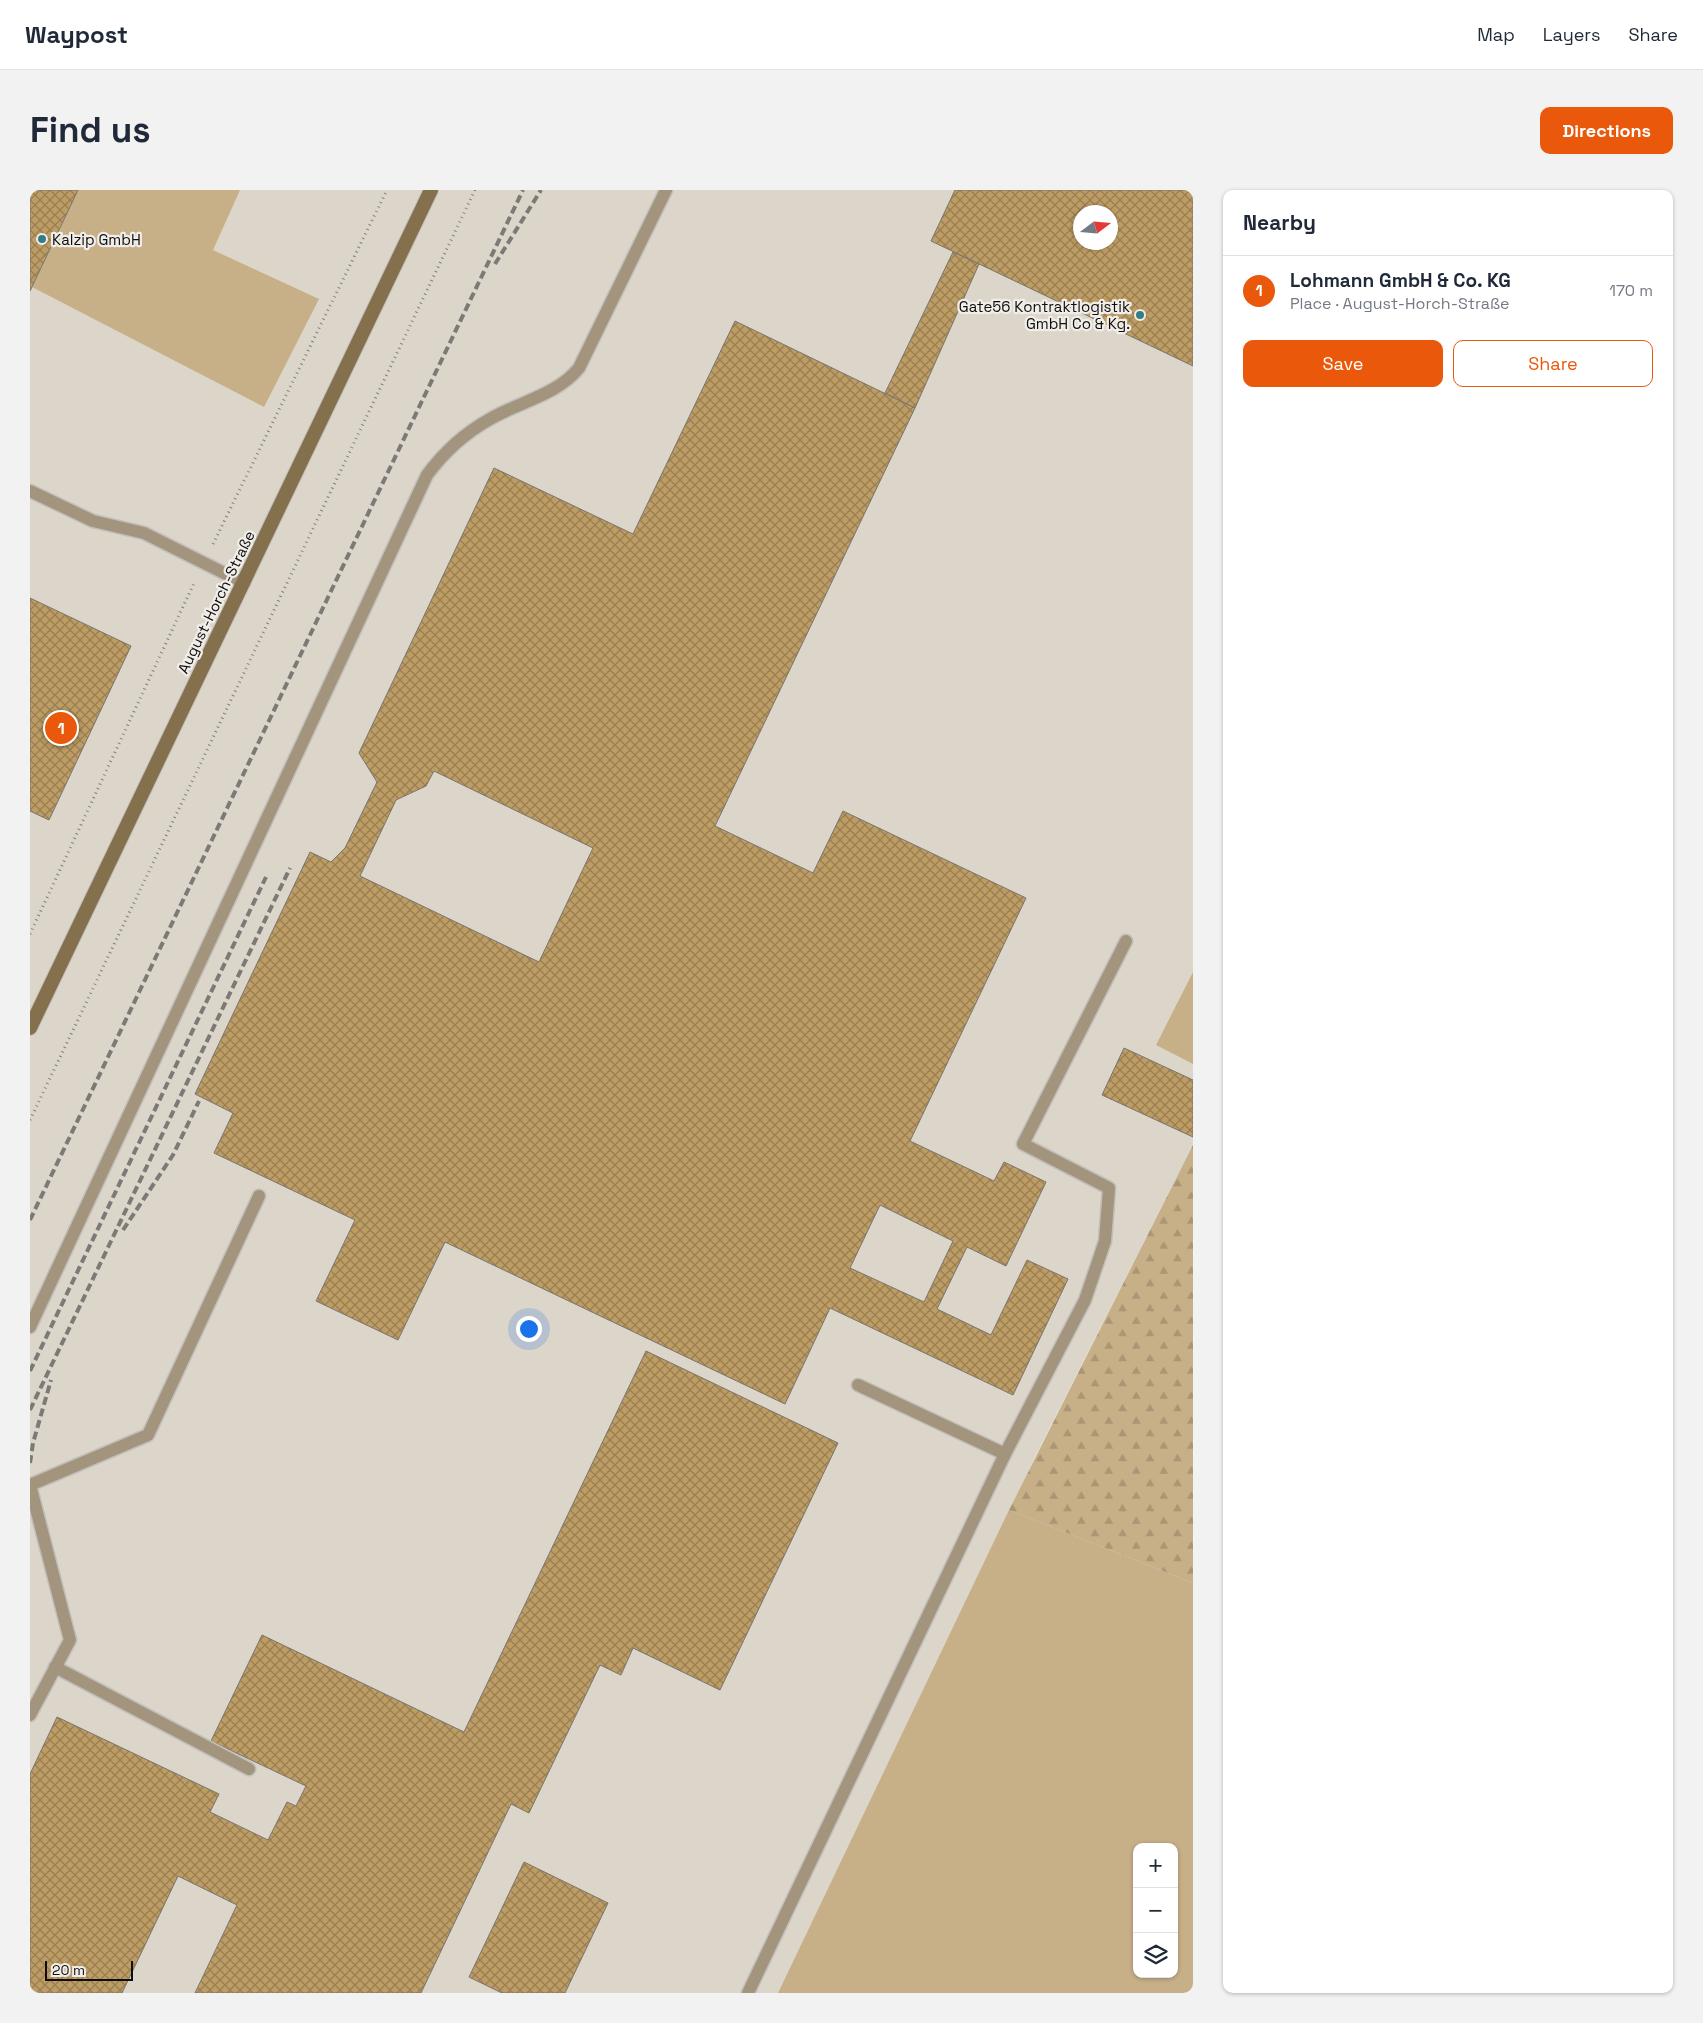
<!DOCTYPE html>
<html lang="en">
<head>
<meta charset="utf-8">
<style>
  :root { --surface:#fff; --page:#f2f2f3; --text:#1f2937; --muted:#747a83; --line:#e0e1e3; --accent:#ea580c }
  body { margin:0; font-family:"Space Grotesk",sans-serif; background:var(--page); color:var(--text) }
  .controls { position:absolute; right:15px; bottom:15px; display:grid; overflow:hidden; border-radius:10px; box-shadow:0 1px 4px #0004 }
  .controls button { width:45px; height:45px; display:grid; place-items:center; padding:0; border:0; border-bottom:1px solid var(--line); background:var(--surface); color:var(--text); font:25px sans-serif }
  .compass { position:absolute; left:1043px; top:15px; width:45px; height:45px; border-radius:50%; background:var(--surface); box-shadow:0 1px 4px #0004; rotate:74deg }
  .scale { position:absolute; left:15px; bottom:12px; width:88px; box-sizing:border-box; padding-left:5px; border:2px solid #0f0e0d; border-top:0; font-size:14px; line-height:18px; white-space:nowrap; color:#0f0e0d; -webkit-text-stroke:4px #f1eee9; paint-order:stroke }
  .you { position:absolute; left:498px; top:1138px; width:18px; height:18px; margin:-12px; border:4px solid #fff; border-radius:50%; background:#1a73e8; box-shadow:0 0 0 8px #1a73e833 }
  .badge { display:grid; place-items:center; width:32px; height:32px; border-radius:50%; background:var(--accent); color:#fff; font-size:16px; font-weight:700 }
  .pin { position:absolute; translate:-50% -50%; border:2px solid #fff; box-shadow:0 1px 5px #0006 }
  .list { margin:0; padding:0; list-style:none }
  h2 { display:flex; justify-content:space-between; align-items:center; height:65px; margin:0; padding:0 20px; font-size:21px }
  h2 small { font-size:16px; font-weight:400; color:var(--muted) }
  .list li { display:grid; grid-template-columns:32px 1fr auto; gap:15px; align-items:center; box-sizing:border-box; height:70px; padding:0 20px; border-top:1px solid var(--line) }
  .list b { display:block; font-size:19px; white-space:nowrap }
  .list p { margin:0; font-size:16px; white-space:nowrap; color:var(--muted) }
  .list em { font-size:16px; font-style:normal; color:var(--muted) }
  .actions { display:flex; gap:10px; padding:15px 20px }
  .actions a { flex:1; padding:11px 0; border:1px solid var(--accent); border-radius:10px; text-align:center; font-size:18px; color:var(--accent) }
  .actions .main { background:var(--accent); color:#fff }
  .icon { flex:none; width:28px; height:28px; fill:none; stroke:currentColor; stroke-width:2; stroke-linecap:round; stroke-linejoin:round }
  .map { position:relative; flex:none; width:1163px; height:1803px; overflow:hidden; border-radius:10px }
  header { display:flex; align-items:center; gap:30px; box-sizing:border-box; height:70px; padding:0 25px; background:var(--surface); border-bottom:1px solid var(--line) }
  header strong { font-size:24px }
  nav { display:flex; gap:28px; margin-inline-start:auto; font-size:18px }
  .intro { display:flex; align-items:center; justify-content:space-between; box-sizing:border-box; height:120px; padding:0 30px }
  h1 { margin:0; font-size:35px }
  .button { padding:12px 22px; border-radius:10px; background:var(--accent); color:#fff; font-size:18px; font-weight:700 }
  main { display:flex; gap:30px; padding:0 30px }
  aside { flex:1; background:var(--surface); border-radius:10px; box-shadow:0 1px 4px #0004 }
  .map>svg:first-child { display:block }
  .built { fill:#dcd5c9; fill-rule:evenodd }
  .green { fill:#c7af88; fill-rule:evenodd }
  .forest { fill:url(#forest-firs) }
  .building { fill:url(#building-cross-hatch); stroke:#787571; fill-rule:evenodd }
  .lines { fill:none; stroke-linecap:round; stroke-linejoin:round }
  .service-casing { stroke:#c2bfbb; stroke-width:15 }
  .secondary-casing { stroke:#c2bfbb; stroke-width:16 }
  .path { stroke:#83817e; stroke-width:3; stroke-dasharray:1 4; stroke-linecap:butt }
  .service { stroke:#a3957d; stroke-width:12 }
  .secondary { stroke:#85704d; stroke-width:14 }
  .rail { stroke:#7c7a77; stroke-width:4; stroke-dasharray:8 4; stroke-linecap:butt }
  .poi-dot { fill:#357d86; stroke:#f1eee9; stroke-width:2 }
  .labels { text-anchor:middle; dominant-baseline:central; stroke-width:4.5; stroke-linejoin:round; paint-order:stroke }
  .poi-label { font-size:15px; fill:#0f0e0d; stroke:#f1eee9; text-anchor:start }
  .street-label { font-size:15px; fill:#0f0e0d; stroke:#f1eee9 }
</style>
</head>
<body>
<header>
<strong>Waypost</strong>
<nav><a>Map</a><a>Layers</a><a>Share</a></nav>
</header>
<div class="intro"><h1>Find us</h1><a class="button">Directions</a></div>
<main>
<div class="map">
<svg width="1163" height="1803" viewBox="0 0 1163 1803">
  <defs>
    <pattern id="forest-firs" width="22" height="20" patternUnits="userSpaceOnUse" patternTransform="scale(1.25)"><rect width="22" height="20" fill="#c7af88"/><path d="M5 1l3.5 6h-7zM16 11l3.5 6h-7z" fill="#aa9574"/></pattern>
    <pattern id="building-cross-hatch" width="8" height="8" patternUnits="userSpaceOnUse" patternTransform="scale(1.25)"><rect width="8" height="8" fill="#be9d65"/><path d="M0 0l8 8M0 8l8-8" fill="none" stroke="#997e52"/></pattern>
  </defs>
  <rect width="100%" height="100%" fill="#e4e1dc"/>
  <path class="built" d="M 0,0 L 1163,0 L 1163,782 L 1126,855 L 1163,874 L 1163,955 L 1006,1264 L 748,1803 L 0,1803 ZM 1050,22 L 1080,22 L 1080,52 L 1050,52 Z"/>
  <g class="green">
    <polygon points="48,0 210,0 183,60 289,109 234,217 2,97"/>
    <polygon points="1163,782 1163,874 1126,855"/>
    <path d="M 979,1320 L 1163,1393 L 1163,1803 L 748,1803 ZM 1107,1657 L 1144,1657 L 1144,1784 L 1107,1784 Z"/>
  </g>
  <polygon class="forest" points="1163,955 1163,1393 979,1320"/>
  <g class="building">
    <polygon points="0,0 48,0 0,101"/>
    <path d="M 925,0 L 1163,0 L 1163,176 L 901,51 ZM 1050,22 L 1080,22 L 1080,52 L 1050,52 Z"/>
    <polygon points="923,62 949,74 885,218 855,203"/>
    <path d="M 705,131 L 885,218 L 685,636 L 783,683 L 813,621 L 996,708 L 880,951 L 964,991 L 974,972 L 1016,992 L 976,1076 L 937,1057 L 907,1119 L 961,1145 L 997,1070 L 1038,1089 L 983,1205 L 800,1118 L 755,1214 L 415,1052 L 368,1150 L 286,1111 L 325,1030 L 184,963 L 203,923 L 165,904 L 280,662 L 301,672 L 315,658 L 347,592 L 329,563 L 464,278 L 603,344 ZM 404,581 L 563,658 L 509,772 L 330,686 L 366,610 L 396,596 ZM 850,1015 L 923,1051 L 894,1112 L 820,1078 Z"/>
    <polygon points="0,408 101,456 19,630 0,621"/>
    <polygon points="1094,858 1163,890 1163,947 1072,905"/>
    <polygon points="616,1161 808,1253 690,1500 603,1458 591,1485 570,1475 499,1623 481,1614 391,1803 165,1803 207,1715 148,1686 92,1803 0,1803 0,1584 27,1527 189,1604 180,1622 238,1650 257,1612 266,1616 276,1596 181,1551 232,1445 434,1542"/>
    <polygon points="494,1672 578,1713 535,1803 472,1803 439,1787"/>
  </g>
  <g class="lines">
    <g class="service-casing">
      <g id="service">
        <polyline points="0,301 63,331 114,343 214,393"/>
        <path d="M 0,1137 L 397,285 C 414,262 435,243 460,229 C 489,212 527,205 549,178 L 636,0"/>
        <polyline points="828,1195 975,1264"/>
        <polyline points="0,1295 118,1245 229,1006"/>
        <polyline points="0,1295 40,1450 0,1525"/>
        <polyline points="25,1477 219,1579"/>
        <polyline points="718,1803 975,1264 1055,1110 1075,1051 1079,998 993,954 1096,751"/>
      </g>
    </g>
    <g class="secondary-casing">
      <polyline id="secondary" points="0,838 401,0"/>
    </g>
    <g class="path">
      <polyline points="183,354 357,0"/>
      <polyline points="0,744 165,391"/>
      <polyline points="0,930 445,0"/>
    </g>
    <use href="#service" class="service"/>
    <use href="#secondary" class="secondary"/>
    <g class="rail">
      <polyline points="465,74 511,0"/>
      <polyline points="0,1030 493,0"/>
      <polyline points="93,1040 143,965 169,911"/>
      <polyline points="0,1181 236,687"/>
      <polyline points="0,1220 260,678"/>
      <polyline points="0,1273 3,1253 21,1190"/>
    </g>
  </g>
  <g class="poi-dot">
    <circle cx="12" cy="49" r="5"/>
    <circle cx="1110" cy="125" r="5"/>
  </g>
  <g class="labels">
    <g class="poi-label">
      <text x="22" y="49">Kalzip GmbH</text>
      <text x="1100" y="116" text-anchor="end">Gate56 Kontraktlogistik<tspan x="1100" dy="17">GmbH Co &amp; Kg.</tspan></text>
    </g>
    <g class="street-label">
      <text transform="translate(186 412) rotate(-64)">August-Horch-Straße</text>
    </g>
  </g>
</svg>
<div class="controls">
<button>+</button>
<button>−</button>
<button><svg class="icon" aria-label="layers" viewBox="0 0 24 24"><path d="M12 4l9 5-9 5-9-5zM3 14l9 5 9-5"/></svg></button>
</div>
<svg class="compass" viewBox="-18 -18 36 36"><path d="M0-13l5 13h-10z" fill="#e53935"/><path d="M0 13l5-13h-10z" fill="#747a83"/></svg>
<div class="scale">20 m</div>
<div class="you"></div>
<div class="pin badge" style="left:31px;top:538px">1</div>
</div>
<aside>
<h2>Nearby<small></small></h2>
<ul class="list">
<li><span class="badge">1</span><div><b>Lohmann GmbH &amp; Co. KG</b><p>Place · August-Horch-Straße</p></div><em>170 m</em></li>
</ul>
<div class="actions"><a class="main">Save</a><a>Share</a></div>
</aside>
</main>
</body>
</html>
